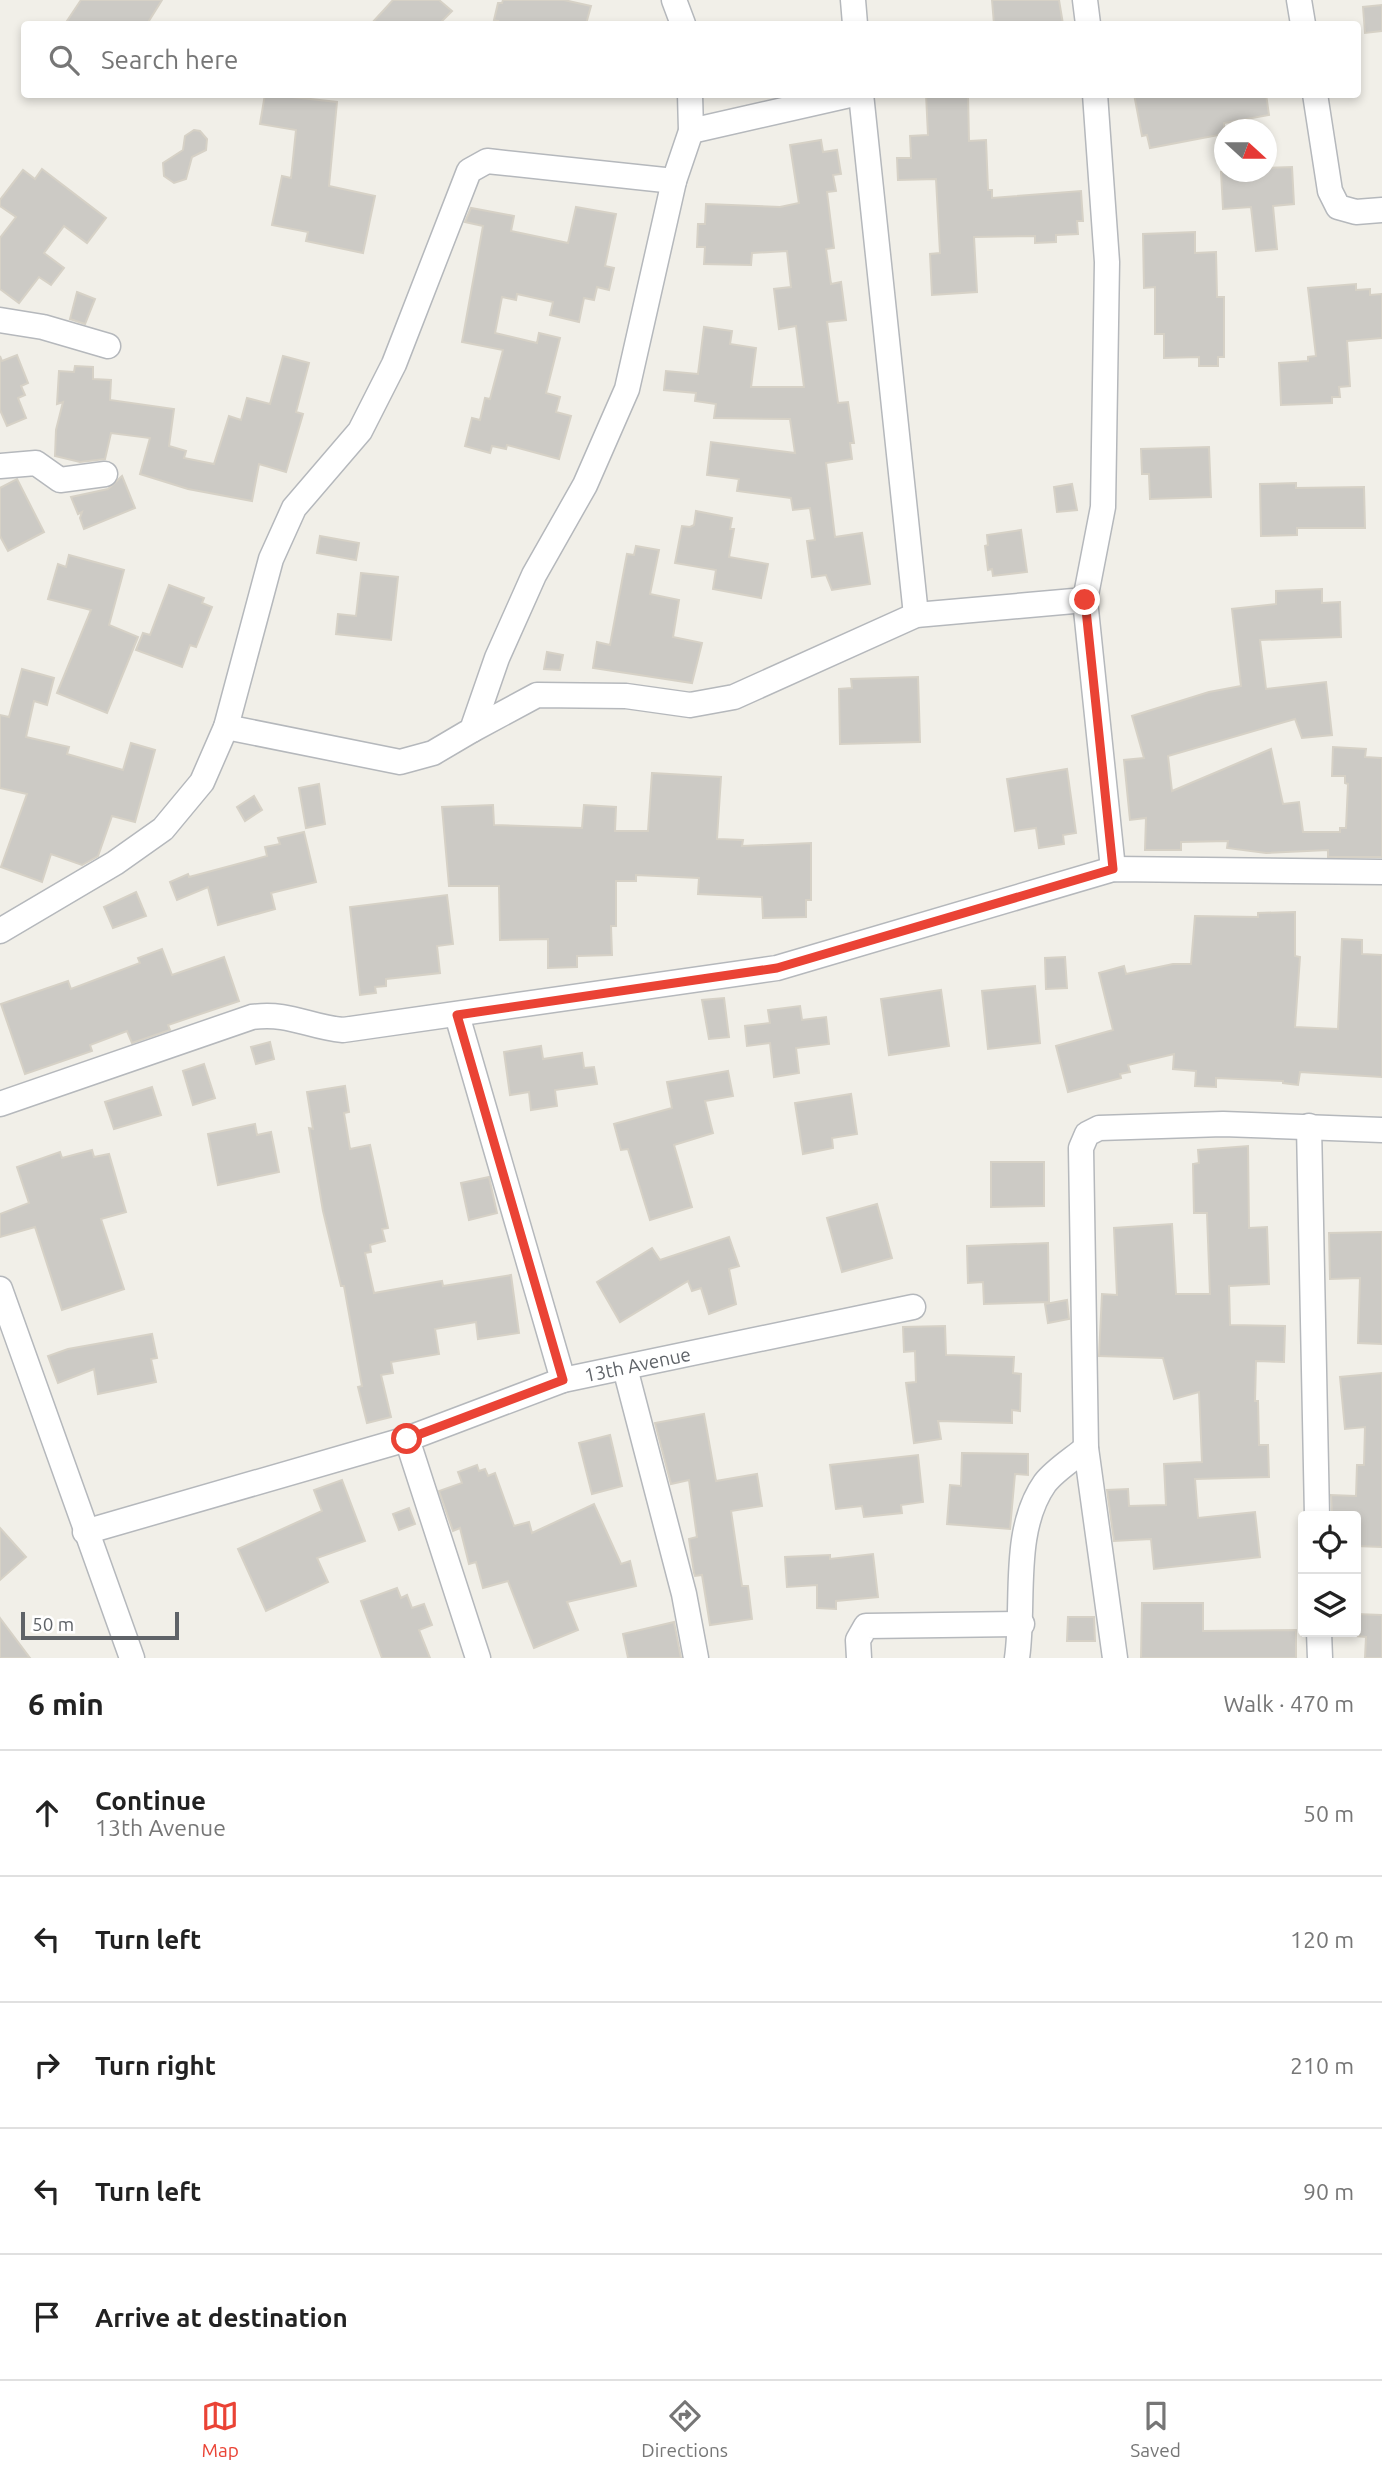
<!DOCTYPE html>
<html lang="en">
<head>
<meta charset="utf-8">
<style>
  :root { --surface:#fff; --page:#f2f2f2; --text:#222; --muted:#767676; --line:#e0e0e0; --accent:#ea4335 }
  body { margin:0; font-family:Ubuntu,sans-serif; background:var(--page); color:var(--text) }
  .controls { position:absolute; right:21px; bottom:21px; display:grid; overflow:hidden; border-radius:7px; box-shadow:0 4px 10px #0003 }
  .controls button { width:63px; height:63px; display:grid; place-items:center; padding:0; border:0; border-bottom:2px solid var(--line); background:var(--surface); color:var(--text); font:35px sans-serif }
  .compass { position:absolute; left:1214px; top:119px; width:63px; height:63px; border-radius:50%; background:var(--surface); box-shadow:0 4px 10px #0003; rotate:111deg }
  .scale { position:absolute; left:21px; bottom:18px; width:158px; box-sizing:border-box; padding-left:7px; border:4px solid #5f6368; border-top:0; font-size:19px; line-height:24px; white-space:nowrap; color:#5f6368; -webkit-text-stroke:5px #fff; paint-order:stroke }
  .stop { position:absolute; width:21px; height:21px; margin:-16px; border:5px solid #ea4335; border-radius:50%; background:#fff }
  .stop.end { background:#ea4335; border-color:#fff; box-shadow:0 2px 7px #0008 }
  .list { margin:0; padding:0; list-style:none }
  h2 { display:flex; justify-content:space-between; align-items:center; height:91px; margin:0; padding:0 28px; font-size:30px }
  h2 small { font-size:23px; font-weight:400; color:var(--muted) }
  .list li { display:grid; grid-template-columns:46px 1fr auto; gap:21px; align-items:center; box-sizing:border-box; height:126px; padding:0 28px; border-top:2px solid var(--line) }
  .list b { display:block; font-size:26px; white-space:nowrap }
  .list p { margin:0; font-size:23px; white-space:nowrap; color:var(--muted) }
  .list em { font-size:23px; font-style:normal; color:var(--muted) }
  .icon { flex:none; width:38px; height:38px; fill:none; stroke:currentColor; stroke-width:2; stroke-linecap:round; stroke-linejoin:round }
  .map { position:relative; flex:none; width:1382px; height:1658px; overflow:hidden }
  .search { position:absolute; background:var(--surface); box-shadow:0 4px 10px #0003; left:21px; right:21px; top:21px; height:77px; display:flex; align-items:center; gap:18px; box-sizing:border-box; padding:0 24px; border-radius:7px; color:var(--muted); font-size:26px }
  .sheet { height:721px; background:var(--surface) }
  nav { display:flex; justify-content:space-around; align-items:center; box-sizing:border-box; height:98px; border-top:2px solid var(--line); background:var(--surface); font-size:19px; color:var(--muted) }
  nav a { display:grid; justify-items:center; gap:4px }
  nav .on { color:var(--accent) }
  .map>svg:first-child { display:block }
  .building { fill:#cccac5; stroke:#d6d1c6; stroke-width:2 }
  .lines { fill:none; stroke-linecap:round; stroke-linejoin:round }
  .minor-casing { stroke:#b5b8bc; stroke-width:27 }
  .minor { stroke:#fff; stroke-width:24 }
  .route { stroke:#ea4335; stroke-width:9 }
  .labels { text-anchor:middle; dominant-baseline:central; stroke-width:5; stroke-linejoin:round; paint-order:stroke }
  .street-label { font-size:19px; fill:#5f6368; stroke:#fff }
</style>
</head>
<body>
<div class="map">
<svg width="1382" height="1658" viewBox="0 0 1382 1658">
  <rect width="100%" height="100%" fill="#f1efe8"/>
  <g class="building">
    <polygon points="81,0 162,0 147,24 65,24"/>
    <polygon points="393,0 439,0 452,11 439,24 371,24"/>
    <polygon points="503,0 564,0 591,6 586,24 497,24 498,21 494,20 498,3 502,3"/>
    <polygon points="992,0 1059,0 1063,24 994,24"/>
    <polygon points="1382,5 1382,31 1365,33 1363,7"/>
    <polygon points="265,94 337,102 329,186 375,196 363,253 306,241 308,232 272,225 282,176 291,178 296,130 260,124"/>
    <polygon points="926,94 968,94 969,141 986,140 988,190 992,190 992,198 1081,191 1083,221 1077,221 1078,234 1056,235 1056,242 1035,243 1035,236 974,237 977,292 932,295 930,254 940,253 936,179 898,180 897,158 911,158 910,136 928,135"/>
    <polygon points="1134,94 1266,94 1269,115 1224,123 1224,134 1150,148 1147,135 1142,136"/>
    <polygon points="194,130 200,131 207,139 206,150 192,157 186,179 174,183 164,176 163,163 183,150 185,136"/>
    <polygon points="821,140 823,152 837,150 841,174 833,175 836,191 827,192 834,248 826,249 831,284 841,282 846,320 827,322 838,403 848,402 854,443 850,443 852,459 826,463 835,537 862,533 870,584 832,590 826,575 812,577 807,541 815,540 810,508 793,510 791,498 737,491 739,479 707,475 711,442 795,453 790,419 714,418 716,404 695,401 696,393 664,390 666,371 698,374 704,327 732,331 730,344 756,348 751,387 804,387 796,326 779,329 774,289 791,287 787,251 752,253 751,265 704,264 705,247 697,247 698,224 705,224 706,204 780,207 799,203 790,145"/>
    <polygon points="1292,167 1294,204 1273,206 1277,249 1256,251 1251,207 1223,209 1221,172 1266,172 1266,168"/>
    <polygon points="42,169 106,218 87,243 64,226 44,253 64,268 51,285 39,277 19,303 0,289 0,238 16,217 0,206 0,200 23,170 35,179"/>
    <polygon points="576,207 616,214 605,266 614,268 609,290 597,287 594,300 584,298 579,322 550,315 553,302 517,294 516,300 502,297 495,333 537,343 539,333 560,338 546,393 560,397 556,412 571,416 559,459 507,445 506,449 492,446 490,453 465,446 472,418 480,420 485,398 490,399 503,350 462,342 483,226 465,222 471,208 514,216 511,231 568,243"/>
    <polygon points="1195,232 1195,253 1216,252 1217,297 1224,297 1224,357 1218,357 1218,366 1199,366 1199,357 1164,358 1164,334 1155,334 1155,287 1144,288 1143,234"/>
    <polygon points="1356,284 1356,290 1370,289 1370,295 1382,294 1382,338 1347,341 1350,386 1339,387 1340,397 1332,397 1332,403 1281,405 1279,363 1308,361 1308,357 1316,356 1308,288"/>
    <polygon points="77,292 95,299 85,324 70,319"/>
    <polygon points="17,355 28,383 21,386 25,395 18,398 26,418 7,426 0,410 0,356 2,361"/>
    <polygon points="283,356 309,363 296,412 303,414 286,472 259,464 252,501 188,489 140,474 150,438 111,433 105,459 80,462 55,456 56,430 63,402 57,404 59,371 74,372 75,366 93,367 93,379 111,380 110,400 174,409 169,446 186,451 184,458 214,464 229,416 241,420 247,398 270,404"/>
    <polygon points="1209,447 1211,497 1150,499 1149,474 1142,474 1141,449"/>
    <polygon points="122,476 135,508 84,529 80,518 82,512 78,514 71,497 108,489"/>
    <polygon points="17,479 44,532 8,551 0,536 0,488"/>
    <polygon points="1296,483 1296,488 1364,487 1365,528 1297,528 1297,535 1261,536 1260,484"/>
    <polygon points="1072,484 1077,510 1057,512 1054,487"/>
    <polygon points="696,511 732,518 730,529 734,529 729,557 768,564 761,598 713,589 716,570 675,563 682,526 690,527 694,525"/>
    <polygon points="1021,530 1027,572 993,576 992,569 988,570 985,546 988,545 987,535"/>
    <polygon points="320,536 359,543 356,560 317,553"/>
    <polygon points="636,546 659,550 650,594 679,600 673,637 702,643 692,683 593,668 597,642 610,645 627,554 634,555"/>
    <polygon points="69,555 124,570 109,625 138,637 107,713 57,693 91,610 48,599 58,564 66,567"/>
    <polygon points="361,573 398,577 391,640 336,634 338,614 356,616"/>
    <polygon points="169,585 204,598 202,603 212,607 196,647 190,645 182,667 136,650 143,633 150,635"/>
    <polygon points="1322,589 1322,603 1340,602 1341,637 1260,640 1266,689 1326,682 1332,735 1302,738 1295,719 1168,756 1172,791 1271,749 1283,804 1299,802 1303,832 1340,832 1340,828 1346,828 1348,784 1345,783 1345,776 1332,776 1333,747 1366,749 1365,757 1382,758 1382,857 1328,857 1328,850 1266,853 1227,848 1228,841 1181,842 1181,850 1145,850 1146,818 1130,820 1124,760 1144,758 1132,716 1209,692 1241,686 1232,609 1276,604 1276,591"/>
    <polygon points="547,652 563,655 560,670 544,669"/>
    <polygon points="22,669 54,678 47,705 34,701 26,737 69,747 67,754 123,770 131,743 155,750 135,822 112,816 98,856 82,865 51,854 42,882 1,867 27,794 0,788 0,715 9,717"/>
    <polygon points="918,677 920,742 840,744 839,689 852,688 851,679"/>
    <polygon points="1067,769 1076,833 1063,835 1064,844 1039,848 1036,828 1015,831 1007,779"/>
    <polygon points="652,773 721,777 717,839 743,840 742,846 811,843 811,900 806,900 806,917 763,918 762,897 698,894 699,878 636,875 636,881 616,881 616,926 611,926 612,955 577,956 577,967 548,968 548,939 500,940 499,886 449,886 442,807 493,805 494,825 582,828 584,805 616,807 615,831 648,831"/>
    <polygon points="319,784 325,824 306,828 299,788"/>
    <polygon points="254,796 262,810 245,821 237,807"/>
    <polygon points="304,832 316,882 271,893 275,909 218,925 208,887 177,900 170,882 188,874 189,877 267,856 265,847 280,844 278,838"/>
    <polygon points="136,892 146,916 113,928 104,907"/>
    <polygon points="447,895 453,944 437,946 440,973 386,979 386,986 375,987 376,993 360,995 350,907"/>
    <polygon points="1295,912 1295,956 1300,957 1295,1027 1338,1029 1342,939 1362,940 1362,954 1382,955 1382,1077 1300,1072 1298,1085 1283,1083 1283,1081 1216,1078 1216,1087 1195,1086 1196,1071 1173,1069 1174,1054 1128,1065 1130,1072 1120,1074 1121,1078 1068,1092 1056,1046 1113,1030 1099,973 1124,966 1126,974 1173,964 1191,964 1195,916 1258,917 1258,913"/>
    <polygon points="162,949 172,975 224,957 239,1001 168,1025 170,1030 132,1043 127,1031 90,1045 92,1051 25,1074 1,1004 68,981 71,989 140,963 138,958"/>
    <polygon points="1065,957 1067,988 1046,989 1045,958"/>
    <polygon points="1035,986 1040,1043 988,1049 982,991"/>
    <polygon points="941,990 949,1046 889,1055 881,999"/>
    <polygon points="724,998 729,1037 709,1039 702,1000"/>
    <polygon points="800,1006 802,1020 826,1017 829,1044 796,1048 799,1073 774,1077 770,1043 747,1046 745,1026 770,1023 768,1010"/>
    <polygon points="270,1042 274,1059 256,1064 251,1047"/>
    <polygon points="541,1046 543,1059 582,1053 584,1068 594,1067 597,1084 555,1090 557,1106 531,1110 529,1092 510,1095 504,1052"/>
    <polygon points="204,1064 215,1098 193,1105 183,1071"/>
    <polygon points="728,1071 733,1096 705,1101 713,1133 674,1145 692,1207 650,1220 628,1149 621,1150 614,1124 672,1108 667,1082"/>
    <polygon points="345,1086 349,1112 344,1113 350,1149 370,1145 388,1228 382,1229 385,1241 370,1245 371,1252 365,1253 374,1293 442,1281 443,1286 511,1275 519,1333 478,1339 476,1322 435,1329 439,1354 391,1362 393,1373 381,1375 391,1417 367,1423 358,1387 362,1386 344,1286 341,1286 323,1211 309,1128 313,1129 307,1092"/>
    <polygon points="152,1087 161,1115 114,1129 105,1102"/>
    <polygon points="851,1094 857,1134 832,1138 833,1148 803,1154 795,1103"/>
    <polygon points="255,1124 257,1135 271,1132 279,1172 218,1185 208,1134"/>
    <polygon points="1248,1146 1249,1228 1267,1227 1269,1284 1229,1286 1230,1325 1285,1326 1284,1362 1256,1361 1255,1401 1258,1401 1259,1445 1268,1445 1269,1477 1195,1479 1198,1518 1255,1512 1260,1557 1154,1569 1151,1539 1114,1541 1107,1490 1128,1489 1129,1506 1166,1505 1164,1464 1202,1462 1199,1392 1174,1399 1163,1358 1099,1356 1102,1294 1117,1295 1114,1228 1172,1224 1176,1294 1210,1294 1207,1213 1194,1213 1193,1164 1199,1163 1198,1150"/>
    <polygon points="92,1150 94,1157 109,1154 126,1212 101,1219 124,1289 62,1310 35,1227 0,1237 0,1214 29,1203 17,1167 60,1152 62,1158"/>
    <polygon points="991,1162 1044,1162 1044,1206 991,1207"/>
    <polygon points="489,1177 497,1213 469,1220 461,1183"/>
    <polygon points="877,1204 892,1258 842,1272 827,1218"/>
    <polygon points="1382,1232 1382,1344 1358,1343 1360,1278 1330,1279 1329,1233"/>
    <polygon points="729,1237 739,1266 729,1269 736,1304 709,1314 701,1288 692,1291 688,1281 620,1322 597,1282 652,1248 660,1260"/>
    <polygon points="1048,1243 1049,1302 984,1304 983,1282 968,1283 967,1246"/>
    <polygon points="1067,1300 1069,1319 1048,1323 1045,1304"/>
    <polygon points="945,1326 946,1355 1014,1357 1013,1373 1021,1374 1020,1411 1012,1410 1012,1423 938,1421 941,1439 914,1443 906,1383 916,1382 915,1351 904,1352 903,1327"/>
    <polygon points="152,1334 157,1358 151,1359 156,1382 98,1394 94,1369 58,1383 48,1356 68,1349"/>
    <polygon points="1382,1373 1382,1547 1356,1546 1356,1516 1332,1516 1331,1495 1356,1496 1357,1465 1364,1465 1365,1427 1345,1429 1340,1377"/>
    <polygon points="704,1414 716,1481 757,1474 762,1506 731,1511 742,1586 748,1586 752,1619 710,1625 702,1575 695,1576 694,1573 689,1539 697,1537 689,1480 671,1484 655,1423"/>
    <polygon points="610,1435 622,1486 592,1494 579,1443"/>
    <polygon points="962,1453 1028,1454 1028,1475 1015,1474 1010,1529 947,1524 950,1485 961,1486"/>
    <polygon points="918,1455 923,1502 901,1505 902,1513 864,1517 862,1506 836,1509 830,1465"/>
    <polygon points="477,1465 479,1471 485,1469 488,1476 495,1473 514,1526 529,1522 532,1533 594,1504 621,1564 630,1561 636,1586 567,1602 578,1630 534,1648 508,1581 483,1588 476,1562 469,1564 460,1528 453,1531 439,1491 462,1483 458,1472"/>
    <polygon points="342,1480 365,1541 317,1558 328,1582 266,1611 238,1549 322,1511 314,1490"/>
    <polygon points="409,1508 415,1524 399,1530 393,1514"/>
    <polygon points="0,1528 26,1557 0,1580"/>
    <polygon points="873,1554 878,1597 836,1601 836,1609 817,1608 817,1585 787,1587 785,1557 830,1555 830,1559"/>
    <polygon points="397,1588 401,1598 407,1595 412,1608 424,1604 432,1625 419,1630 430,1658 382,1658 361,1601"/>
    <polygon points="1142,1603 1203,1603 1203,1631 1296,1630 1296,1658 1141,1658"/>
    <polygon points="1356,1614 1382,1615 1382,1658 1365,1658 1366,1637 1356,1636"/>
    <polygon points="1068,1617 1094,1617 1095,1641 1067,1641"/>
    <polygon points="0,1618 30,1658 0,1658"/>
    <polygon points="674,1622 681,1658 628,1658 623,1634"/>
  </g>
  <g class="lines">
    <g class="minor-casing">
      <g id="minor">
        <polyline points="674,0 683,24"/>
        <polyline points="853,0 855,24"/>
        <polyline points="1085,0 1088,24"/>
        <polyline points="1299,0 1303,24"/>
        <polyline points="861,94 916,615"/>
        <polyline points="1095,94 1107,262 1103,507 1085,600 1113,869"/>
        <polyline points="1315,94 1330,191 1338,207 1356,212 1382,210"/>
        <polyline points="691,131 854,94"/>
        <polyline points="0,320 43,327 108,346"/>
        <polyline points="0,466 36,463 60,480 105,474"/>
        <polyline points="226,727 400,762 433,753 472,730 497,658 534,575 585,485 627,389 674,181 691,131 690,94"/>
        <polyline points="472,730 537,695 626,696 690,705 734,697 916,615 1085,600"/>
        <polyline points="0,931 115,863 163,829 202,782 226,727 271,559 294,508 360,431 394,364 469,171 487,161 674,181"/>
        <polyline points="457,1015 563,1380"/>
        <path d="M 0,1104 L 252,1017 C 290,1012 308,1027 343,1030 L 777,968 L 1113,869 L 1382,872"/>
        <polyline points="1309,1126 1317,1516"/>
        <polyline points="0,1289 132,1658"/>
        <polyline points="625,1368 684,1594 696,1658"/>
        <polyline points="407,1439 478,1658"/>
        <path id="s1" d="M 85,1532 L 407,1439 L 563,1380 L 913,1307"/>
        <polyline points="1319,1632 1320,1658"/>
        <polyline points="859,1658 858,1640 866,1626 1022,1624"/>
        <path d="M 1017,1658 C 1025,1603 1011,1531 1045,1483 C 1055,1470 1073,1459 1086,1448"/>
        <polyline points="1115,1658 1086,1448 1081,1148 1087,1134 1099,1128 1223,1124 1382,1130"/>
      </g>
    </g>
    <use href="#minor" class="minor"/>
  </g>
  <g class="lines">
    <polyline class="route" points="407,1439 563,1380 457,1015 777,968 1113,869 1085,600"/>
  </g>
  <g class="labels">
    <g class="street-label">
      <text stroke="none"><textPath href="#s1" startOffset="578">13th Avenue</textPath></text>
    </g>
  </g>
</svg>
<div class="controls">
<button><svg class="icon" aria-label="locate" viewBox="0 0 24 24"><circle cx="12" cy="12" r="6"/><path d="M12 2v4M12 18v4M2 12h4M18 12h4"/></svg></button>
<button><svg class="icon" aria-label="layers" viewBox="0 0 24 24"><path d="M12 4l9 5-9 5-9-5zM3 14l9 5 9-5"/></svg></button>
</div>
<svg class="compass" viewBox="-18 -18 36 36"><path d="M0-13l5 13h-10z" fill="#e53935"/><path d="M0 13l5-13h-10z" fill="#767676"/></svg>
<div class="scale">50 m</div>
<div class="stop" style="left:407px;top:1439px"></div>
<div class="stop end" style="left:1085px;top:600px"></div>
<div class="search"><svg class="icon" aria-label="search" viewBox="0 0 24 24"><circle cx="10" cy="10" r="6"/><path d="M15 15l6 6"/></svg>Search here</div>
</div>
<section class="sheet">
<h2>6 min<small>Walk · 470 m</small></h2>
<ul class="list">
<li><svg class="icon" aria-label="ahead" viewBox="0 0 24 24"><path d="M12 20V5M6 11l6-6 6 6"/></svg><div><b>Continue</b><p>13th Avenue</p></div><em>50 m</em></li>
<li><svg class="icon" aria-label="left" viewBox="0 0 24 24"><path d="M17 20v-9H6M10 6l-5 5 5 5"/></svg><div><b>Turn left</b></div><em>120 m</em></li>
<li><svg class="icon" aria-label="right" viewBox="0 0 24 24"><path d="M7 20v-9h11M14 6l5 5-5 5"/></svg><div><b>Turn right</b></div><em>210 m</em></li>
<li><svg class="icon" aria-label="left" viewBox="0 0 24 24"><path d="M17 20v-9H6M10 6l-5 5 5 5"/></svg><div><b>Turn left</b></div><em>90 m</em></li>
<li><svg class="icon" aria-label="arrive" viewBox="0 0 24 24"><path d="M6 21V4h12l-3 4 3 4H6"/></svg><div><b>Arrive at destination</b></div></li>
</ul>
</section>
<nav>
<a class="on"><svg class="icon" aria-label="map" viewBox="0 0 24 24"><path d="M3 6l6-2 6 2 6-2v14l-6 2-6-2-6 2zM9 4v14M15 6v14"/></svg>Map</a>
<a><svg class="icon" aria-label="directions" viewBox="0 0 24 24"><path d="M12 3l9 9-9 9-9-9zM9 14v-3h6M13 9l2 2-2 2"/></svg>Directions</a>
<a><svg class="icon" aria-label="saved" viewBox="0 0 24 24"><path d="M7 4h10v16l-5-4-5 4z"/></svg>Saved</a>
</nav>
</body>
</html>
